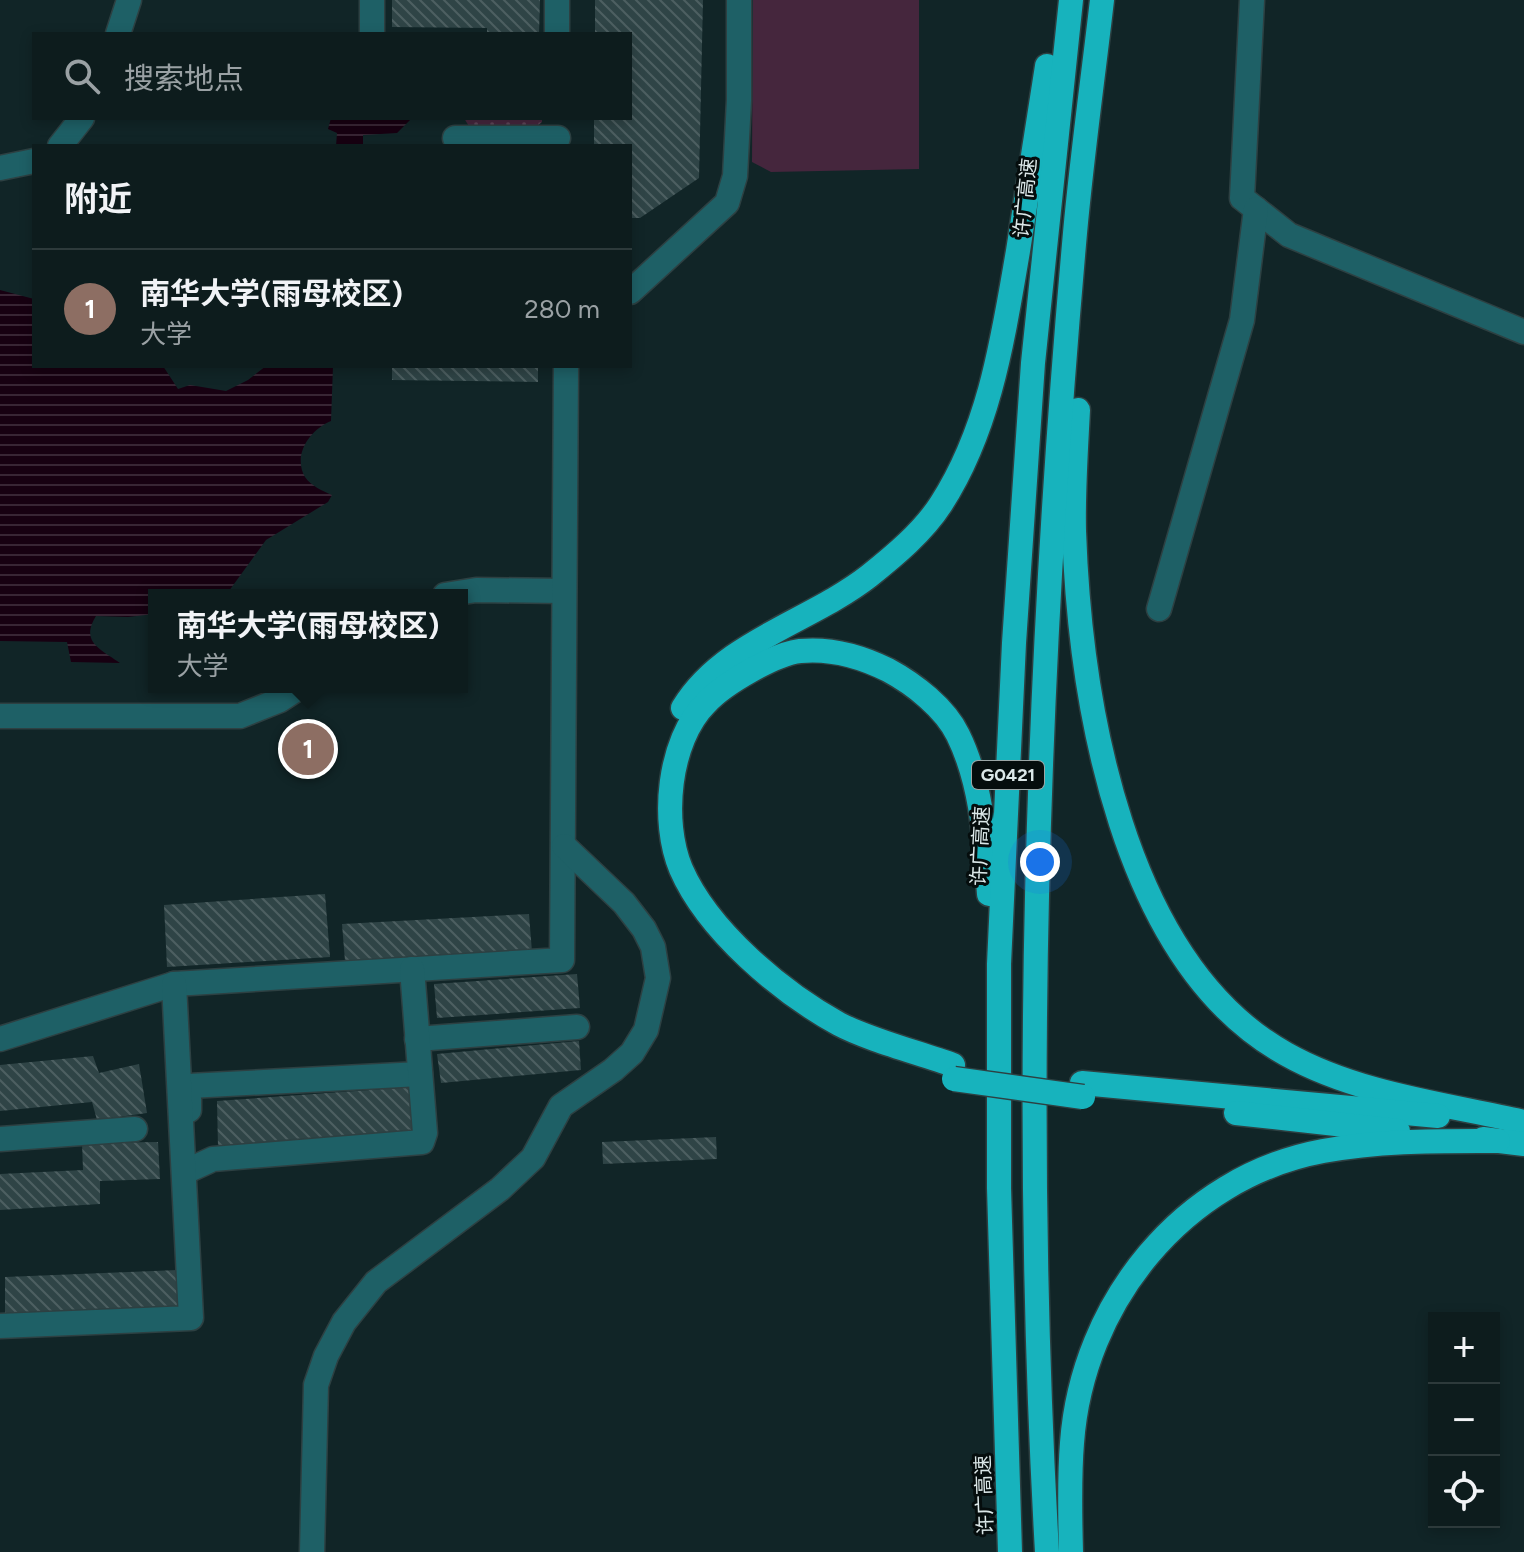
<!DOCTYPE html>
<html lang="zh">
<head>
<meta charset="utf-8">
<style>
  :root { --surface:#0d1c1d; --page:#1b292a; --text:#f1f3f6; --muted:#9aa1a4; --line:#2d3a3b; --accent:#2563eb }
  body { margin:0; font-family:Figtree,"Noto Sans SC",sans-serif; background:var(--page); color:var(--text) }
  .controls { position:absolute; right:24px; bottom:24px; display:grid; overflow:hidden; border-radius:0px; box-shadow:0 4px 12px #0003 }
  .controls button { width:72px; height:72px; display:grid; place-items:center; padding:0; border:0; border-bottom:2px solid var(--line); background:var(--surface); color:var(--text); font:40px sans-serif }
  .you { position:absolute; left:1040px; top:862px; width:28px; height:28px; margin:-20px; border:6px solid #fff; border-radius:50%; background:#1a73e8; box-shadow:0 0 0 12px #1a73e833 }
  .badge { display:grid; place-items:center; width:52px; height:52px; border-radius:50%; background:var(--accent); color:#fff; font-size:26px; font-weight:700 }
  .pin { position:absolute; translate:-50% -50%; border:4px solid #fff; box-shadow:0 2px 8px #0006 }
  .popup { position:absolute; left:148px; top:589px; width:320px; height:104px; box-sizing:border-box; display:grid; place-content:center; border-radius:0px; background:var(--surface); filter:drop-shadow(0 2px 6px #0005); font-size:26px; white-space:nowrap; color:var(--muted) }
  .popup b { font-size:30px; color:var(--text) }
  .popup::after { content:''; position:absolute; left:50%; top:100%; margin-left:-16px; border:16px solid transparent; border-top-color:var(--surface) }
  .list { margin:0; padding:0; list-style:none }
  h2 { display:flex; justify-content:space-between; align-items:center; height:104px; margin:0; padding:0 32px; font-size:34px }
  h2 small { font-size:26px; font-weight:400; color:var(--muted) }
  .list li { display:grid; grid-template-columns:52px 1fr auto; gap:24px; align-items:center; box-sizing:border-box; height:120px; padding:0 32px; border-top:2px solid var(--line) }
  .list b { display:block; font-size:30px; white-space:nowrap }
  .list p { margin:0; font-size:26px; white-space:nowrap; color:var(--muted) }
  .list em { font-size:26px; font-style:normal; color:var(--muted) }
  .icon { flex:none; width:44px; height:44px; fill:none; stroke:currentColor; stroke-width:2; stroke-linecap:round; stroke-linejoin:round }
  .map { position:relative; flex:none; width:1524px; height:1552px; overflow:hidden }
  .search { position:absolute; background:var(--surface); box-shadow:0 4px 12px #0003; left:32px; top:32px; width:600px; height:88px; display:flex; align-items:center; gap:20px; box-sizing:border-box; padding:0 28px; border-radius:0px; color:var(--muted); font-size:30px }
  .panel { position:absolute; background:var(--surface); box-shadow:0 4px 12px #0003; left:32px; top:144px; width:600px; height:224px; border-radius:0px }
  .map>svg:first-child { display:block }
  .green { fill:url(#green-dots) }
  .pitch { fill:#45263d }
  .water { fill:url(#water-rules) }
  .building { fill:url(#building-back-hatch) }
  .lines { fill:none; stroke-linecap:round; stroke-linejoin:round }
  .minor-casing { stroke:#2d4042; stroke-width:27 }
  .highway-casing { stroke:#2d4042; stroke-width:27 }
  .minor { stroke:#1e6066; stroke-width:24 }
  .highway { stroke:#17b3bd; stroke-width:24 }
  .highway-bridge-casing { stroke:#2d4042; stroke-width:27; stroke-linecap:butt }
  .highway-bridge { stroke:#17b3bd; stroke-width:24 }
  .labels { text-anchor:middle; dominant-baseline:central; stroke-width:6; stroke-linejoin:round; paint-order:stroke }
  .shield { fill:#050d0d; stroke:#9ba6a6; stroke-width:2 }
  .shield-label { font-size:18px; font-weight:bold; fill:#dbe7e8 }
  .street-label { font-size:20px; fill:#dbe7e8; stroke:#050d0d }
</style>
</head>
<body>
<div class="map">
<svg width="1524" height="1552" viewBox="0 0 1524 1552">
  <defs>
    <pattern id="green-dots" width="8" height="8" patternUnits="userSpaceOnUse" patternTransform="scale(2)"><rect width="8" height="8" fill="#45263d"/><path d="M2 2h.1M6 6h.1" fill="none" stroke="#5f4659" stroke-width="1.8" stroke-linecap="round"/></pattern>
    <pattern id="water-rules" width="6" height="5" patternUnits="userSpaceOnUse" patternTransform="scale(2)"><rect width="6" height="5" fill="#170011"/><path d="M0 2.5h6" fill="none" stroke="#382534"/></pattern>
    <pattern id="building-back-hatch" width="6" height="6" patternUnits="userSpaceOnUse" patternTransform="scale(2)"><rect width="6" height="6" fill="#2f4446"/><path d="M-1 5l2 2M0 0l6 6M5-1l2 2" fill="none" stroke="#4d5f61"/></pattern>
  </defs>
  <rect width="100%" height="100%" fill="#112527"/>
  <polygon class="green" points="464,118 542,118 542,122 531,131 470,128"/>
  <polygon class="pitch" points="753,0 919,0 919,169 771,172 752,162"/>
  <g class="water">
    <polygon points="331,118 412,118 397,133 363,135 363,146 336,146 337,133 328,129"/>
    <path d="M 0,290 L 34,299 L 34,366 L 163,366 L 178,389 L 190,385 L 226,391 L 248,380 L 266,366 L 333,366 L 331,421 C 311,429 292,454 305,477 C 311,486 323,491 332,495 L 328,502 L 266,540 L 226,595 L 154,595 L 154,614 L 128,617 L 96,616 C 80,642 100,649 120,663 L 71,662 L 67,642 L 0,641 Z"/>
  </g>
  <g class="building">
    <polygon points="392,0 540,0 539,34 487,34 487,28 392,27"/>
    <polygon points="595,0 703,0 699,178 640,218 630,218 630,146 594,146 594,118 630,118 630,34 595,34"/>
    <polygon points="392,366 538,366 538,382 392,380"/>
    <polygon points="325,894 330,957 167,967 164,905"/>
    <polygon points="529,914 532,952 345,961 342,924"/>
    <polygon points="577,974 580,1008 437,1018 434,984"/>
    <polygon points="579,1041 581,1070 441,1083 437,1054"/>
    <polygon points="93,1056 99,1073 139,1064 147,1113 97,1120 92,1102 0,1111 0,1065"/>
    <polygon points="412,1087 415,1132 218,1147 217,1101"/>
    <polygon points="716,1137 717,1159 603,1164 602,1142"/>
    <polygon points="158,1142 160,1179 100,1181 100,1204 0,1210 0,1174 83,1170 82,1143"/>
    <polygon points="178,1270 179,1308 5,1315 5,1277"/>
  </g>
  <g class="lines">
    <g class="minor-casing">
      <g id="minor">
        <polyline points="557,0 557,34"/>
        <polyline points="1252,0 1242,198 1289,235 1524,332"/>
        <polyline points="118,34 129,0"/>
        <polyline points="372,34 372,0"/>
        <polyline points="455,138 558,138"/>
        <polyline points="60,146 82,118"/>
        <polyline points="0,168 34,161"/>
        <polyline points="630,292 727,203 735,176 739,100 739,0"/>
        <polyline points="445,595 476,590 564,591"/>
        <polyline points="1159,609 1242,320 1256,209"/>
        <polyline points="0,716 240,716 280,700 300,687"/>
        <polyline points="0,1039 174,984 562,960 566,366"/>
        <polyline points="417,1039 577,1027"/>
        <polyline points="189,1110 189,1086 420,1074"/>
        <polyline points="0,1139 135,1129"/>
        <polyline points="189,1170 213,1159 422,1142 425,1133 412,969"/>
        <polyline points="0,1326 191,1318 174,984"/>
        <polyline points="312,1552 316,1385 326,1356 344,1322 376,1282 500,1189 533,1158 561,1106 613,1070 632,1053 646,1030 658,978 653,947 644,929 624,903 564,846"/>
      </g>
    </g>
    <g class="highway-casing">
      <g id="highway">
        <path d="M 1078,410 C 1076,450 1073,491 1074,531 C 1080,702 1122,963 1286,1054 C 1357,1094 1445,1104 1524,1122"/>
        <path d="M 683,708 C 723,642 810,622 869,576 C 894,556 923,532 941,504 C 990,428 1003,338 1018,251 C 1028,189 1037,128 1047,66"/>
        <path d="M 953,1065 C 920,1053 869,1040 839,1024 C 781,992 708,931 681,869 C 661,822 668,741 706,703 C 718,690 734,680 750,671 C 764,663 783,653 800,651 C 831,648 860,656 888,670 C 914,684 945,708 958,735 C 982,784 985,840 989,894"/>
        <polyline points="1082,1083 1438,1116"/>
        <polyline points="1236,1113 1398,1131"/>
        <polyline points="1483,1139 1524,1144"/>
        <polyline points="1010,1552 999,1188 999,964 1014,643 1033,363 1071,0"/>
        <path d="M 1047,1552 C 1022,1113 1036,671 1075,233 C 1082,155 1093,78 1102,0"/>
        <path d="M 1071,1552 C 1070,1516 1069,1479 1072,1443 C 1082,1303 1183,1177 1323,1151 C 1381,1140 1439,1141 1498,1141"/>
      </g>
    </g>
    <use href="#minor" class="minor"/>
    <use href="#highway" class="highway"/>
    <g class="highway-bridge-casing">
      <polyline id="highway-bridge" points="954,1079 1083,1097"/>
    </g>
    <use href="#highway-bridge" class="highway-bridge"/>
  </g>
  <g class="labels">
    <rect class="shield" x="972" y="761" width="72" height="28" rx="6"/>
    <g class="shield-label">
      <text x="1008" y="775">G0421</text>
    </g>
    <g class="street-label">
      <text transform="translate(1025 198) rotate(-84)">许广高速</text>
      <text transform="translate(980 846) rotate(-87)">许广高速</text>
      <text transform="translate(984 1495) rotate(-92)">许广高速</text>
    </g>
  </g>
</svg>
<div class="controls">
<button>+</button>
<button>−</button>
<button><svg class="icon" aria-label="locate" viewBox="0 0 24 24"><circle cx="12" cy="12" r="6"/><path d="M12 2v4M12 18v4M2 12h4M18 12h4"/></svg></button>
</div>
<div class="you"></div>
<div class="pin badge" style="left:308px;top:749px;background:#8d6e63">1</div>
<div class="popup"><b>南华大学(雨母校区)</b>大学</div>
<div class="search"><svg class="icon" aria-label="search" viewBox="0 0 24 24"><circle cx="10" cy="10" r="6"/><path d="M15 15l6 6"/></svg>搜索地点</div>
<section class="panel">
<h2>附近<small></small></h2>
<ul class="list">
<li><span class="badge" style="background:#8d6e63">1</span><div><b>南华大学(雨母校区)</b><p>大学</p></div><em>280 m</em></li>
</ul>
</section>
</div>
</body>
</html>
